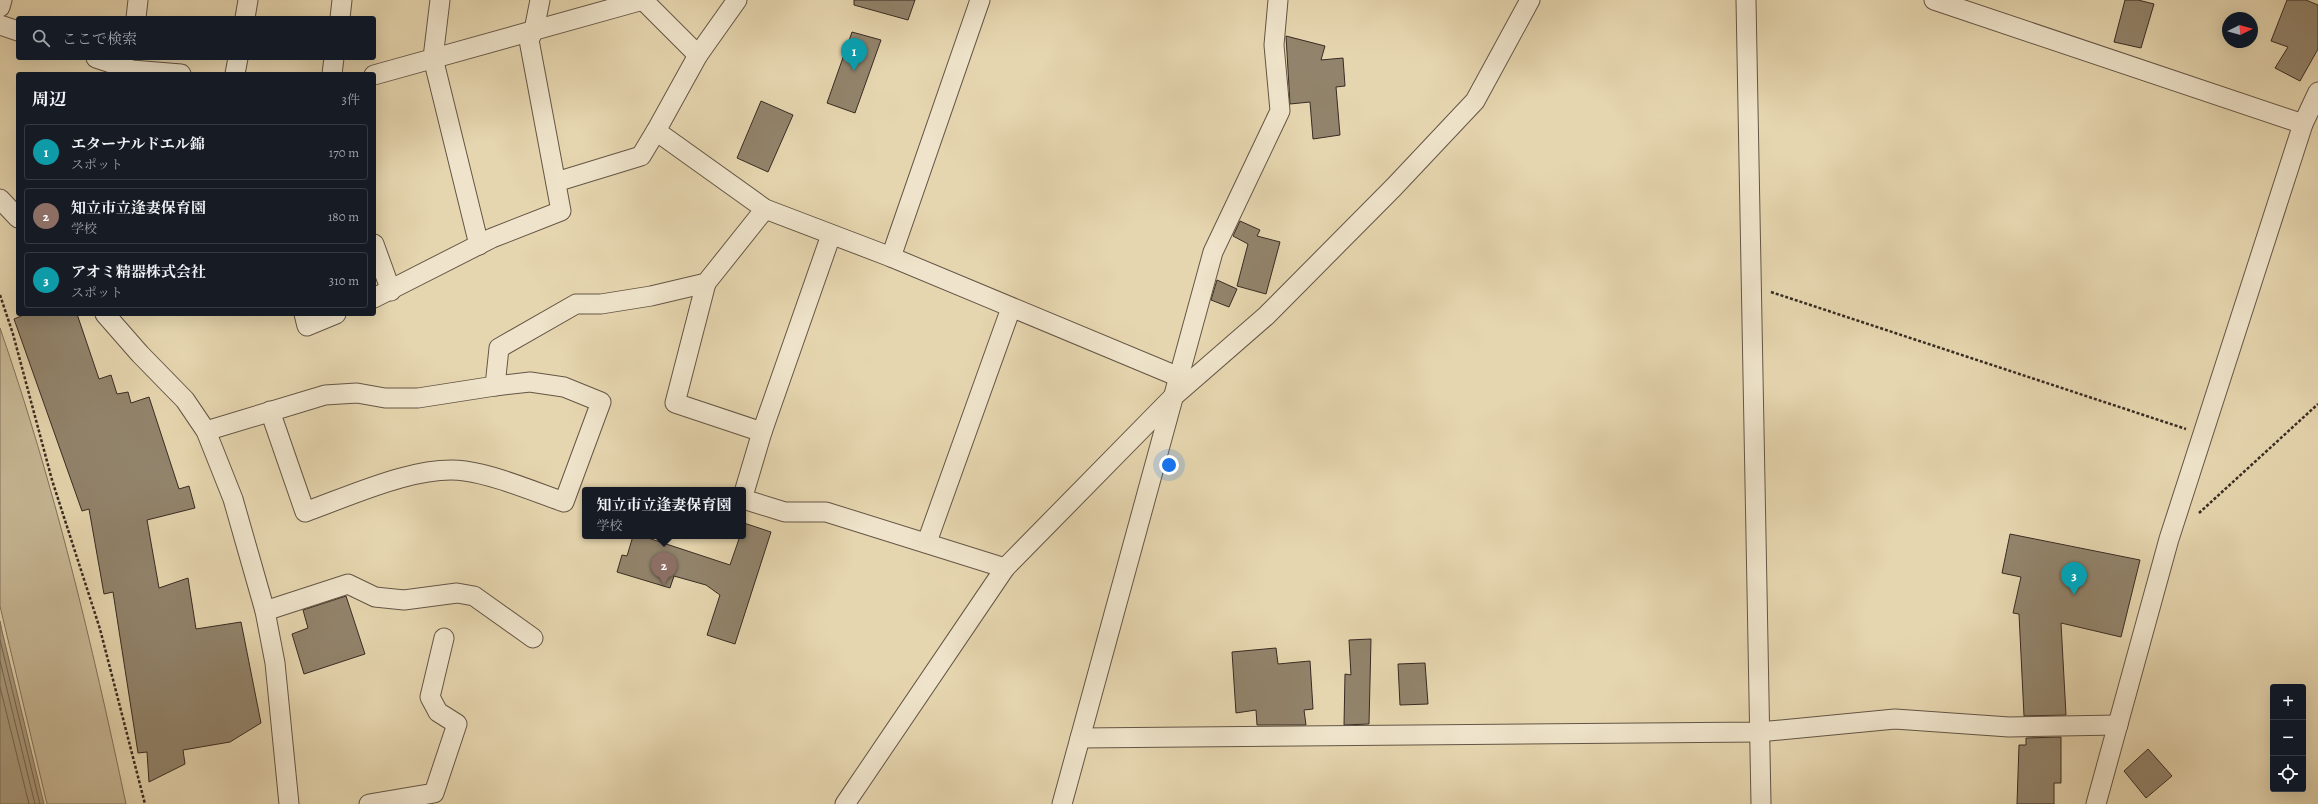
<!DOCTYPE html>
<html lang="ja">
<head>
<meta charset="utf-8">
<style>
  :root { --surface:#171b24; --page:#242831; --text:#f1f3f6; --muted:#9ea1a6; --line:#363941; --accent:#7c3aed }
  body { margin:0; font-family:Alegreya,"Noto Serif JP",serif; background:var(--page); color:var(--text) }
  .controls { position:absolute; right:12px; bottom:12px; display:grid; overflow:hidden; border-radius:4px; box-shadow:0 4px 16px #0002 }
  .controls button { width:36px; height:36px; display:grid; place-items:center; padding:0; border:0; border-bottom:1px solid var(--line); background:var(--surface); color:var(--text); font:20px sans-serif }
  .compass { position:absolute; left:2222px; top:12px; width:36px; height:36px; border-radius:50%; background:var(--surface); box-shadow:0 4px 16px #0002; rotate:85deg }
  .you { position:absolute; left:1169px; top:465px; width:14px; height:14px; margin:-10px; border:3px solid #fff; border-radius:50%; background:#1a73e8; box-shadow:0 0 0 6px #1a73e833 }
  .badge { display:grid; place-items:center; width:26px; height:26px; border-radius:50%; background:var(--accent); color:#fff; font-size:13px; font-weight:700 }
  .pin { position:absolute; translate:-50% -33px; filter:drop-shadow(0 1px 2px #0008) }
  .pin::after { content:''; position:absolute; top:21px; width:14px; height:12px; background:inherit; clip-path:polygon(0 0,100% 0,50% 100%) }
  .popup { position:absolute; left:582px; top:487px; width:164px; height:52px; box-sizing:border-box; display:grid; place-content:center; border-radius:4px; background:var(--surface); filter:drop-shadow(0 1px 3px #0005); font-size:13px; white-space:nowrap; color:var(--muted) }
  .popup b { font-size:15px; color:var(--text) }
  .popup::after { content:''; position:absolute; left:50%; top:100%; margin-left:-8px; border:8px solid transparent; border-top-color:var(--surface) }
  .list { margin:0; padding:0; list-style:none }
  h2 { display:flex; justify-content:space-between; align-items:center; height:52px; margin:0; padding:0 16px; font-size:17px }
  h2 small { font-size:13px; font-weight:400; color:var(--muted) }
  .list li { display:grid; grid-template-columns:26px 1fr auto; gap:12px; align-items:center; box-sizing:border-box; height:56px; margin:0 8px 8px; padding:0 8px; border:1px solid var(--line); border-radius:4px }
  .list b { display:block; font-size:15px; white-space:nowrap }
  .list p { margin:0; font-size:13px; white-space:nowrap; color:var(--muted) }
  .list em { font-size:13px; font-style:normal; color:var(--muted) }
  .icon { flex:none; width:22px; height:22px; fill:none; stroke:currentColor; stroke-width:2; stroke-linecap:round; stroke-linejoin:round }
  .map { position:relative; flex:none; width:2318px; height:804px; overflow:hidden }
  .search { position:absolute; background:var(--surface); box-shadow:0 4px 16px #0002; left:16px; top:16px; width:360px; height:44px; display:flex; align-items:center; gap:10px; box-sizing:border-box; padding:0 14px; border-radius:4px; color:var(--muted); font-size:15px }
  .panel { position:absolute; background:var(--surface); box-shadow:0 4px 16px #0002; left:16px; top:72px; width:360px; height:244px; border-radius:4px }
  .map>svg:first-child { display:block }
  .green { fill:#c8b997; stroke:#80725d }
  .water { fill:#ab9c7f; stroke:#7d6f5a }
  .lines { fill:none; stroke-linecap:round; stroke-linejoin:round }
  .shore { stroke:#726451; stroke-width:1 }
  .building { fill:#92846c; stroke:#382b23 }
  .street-casing { stroke:#645646; stroke-width:21 }
  .path { stroke:#382b23; stroke-width:2.5; stroke-dasharray:3 2; stroke-linecap:butt }
  .street { stroke:#efe4cb; stroke-width:19 }
</style>
</head>
<body>
<div class="map">
<svg width="2318" height="804" viewBox="0 0 2318 804">
  <rect width="100%" height="100%" fill="#e6d6af"/>
  <filter id="stains"><feTurbulence type="fractalNoise" baseFrequency=".005" numOctaves="4"/><feColorMatrix values="0 0 0 0 .2 0 0 0 0 .09 0 0 0 0 .02 0 0 0 .5 -.17"/></filter>
  <radialGradient id="worn" r=".72"><stop offset=".6" stop-color="#630" stop-opacity="0"/><stop offset="1" stop-color="#630" stop-opacity=".3"/></radialGradient>
  <path class="green" d="M 0,328 C 54,484 92,643 126,804 L 47,804 L 0,606 Z"/>
  <polygon class="water" points="0,621 2,631 44,804 0,804"/>
  <g class="lines">
    <g class="shore">
      <polyline points="0,640 40,804"/>
      <polyline points="0,661 35,804"/>
      <polyline points="0,687 29,804"/>
    </g>
  </g>
  <g class="building">
    <polygon points="854,0 915,0 908,20 854,5"/>
    <polygon points="2125,0 2138,0 2154,4 2141,48 2114,42"/>
    <polygon points="2287,0 2306,0 2318,5 2318,49 2300,81 2275,68 2288,47 2271,41"/>
    <polygon points="852,32 881,40 855,113 827,103"/>
    <polygon points="1286,36 1325,46 1321,60 1343,58 1345,86 1336,87 1340,135 1313,139 1310,102 1290,104"/>
    <polygon points="761,101 793,115 768,172 737,158"/>
    <polygon points="1240,221 1260,230 1257,236 1280,242 1266,294 1237,286 1248,244 1233,236"/>
    <polygon points="1217,280 1237,289 1229,307 1211,300"/>
    <polygon points="26,314 77,314 99,379 111,375 117,394 128,392 131,403 149,397 179,489 189,486 195,508 147,520 159,588 188,578 196,629 241,622 261,723 230,742 183,750 185,764 149,782 147,752 138,753 113,592 104,594 89,509 82,511 14,319"/>
    <polygon points="744,523 771,532 735,644 707,635 720,595 706,585 674,576 670,588 617,572 622,555 627,556 633,536 642,536 730,565 740,536 743,536"/>
    <polygon points="2010,534 2140,560 2121,637 2061,623 2066,715 2024,716 2019,614 2013,613 2021,577 2002,573"/>
    <polygon points="346,596 365,654 304,674 292,634 308,628 303,610"/>
    <polygon points="1371,639 1369,724 1344,725 1345,674 1351,675 1349,640"/>
    <polygon points="1276,648 1278,664 1310,661 1313,709 1304,710 1306,725 1257,725 1256,710 1236,713 1232,652"/>
    <polygon points="1425,663 1428,704 1400,705 1398,664"/>
    <polygon points="2061,737 2061,783 2054,783 2054,804 2017,804 2019,745 2026,745 2026,738"/>
    <polygon points="2148,749 2172,776 2146,798 2124,771"/>
  </g>
  <g class="lines">
    <g class="street-casing">
      <g id="street">
        <polyline points="440,0 433,58 479,245"/>
        <polyline points="643,0 698,55"/>
        <polyline points="737,0 698,55 656,131 765,209 891,257 1179,377"/>
        <polyline points="1746,0 1761,804"/>
        <polyline points="1934,0 2303,124"/>
        <polyline points="0,7 2,0"/>
        <polyline points="136,18 138,0"/>
        <polyline points="245,18 248,0"/>
        <polyline points="340,18 342,0"/>
        <polyline points="0,25 18,31"/>
        <polyline points="96,58 132,70 181,74"/>
        <polyline points="235,74 238,58"/>
        <polyline points="332,74 334,58"/>
        <polyline points="374,75 643,0"/>
        <polyline points="556,182 641,156 656,131"/>
        <polyline points="0,199 18,218"/>
        <polyline points="374,244 391,291"/>
        <polyline points="891,257 980,0"/>
        <polyline points="706,283 675,403 762,432"/>
        <polyline points="374,298 492,238 561,211 529,40 534,30 540,0"/>
        <polyline points="105,314 140,354 185,400 206,431 233,499 265,611 275,663 289,804"/>
        <polyline points="304,314 307,326 336,314"/>
        <polyline points="495,386 499,348 576,304 601,304 651,296 706,283 765,209"/>
        <path d="M 206,431 L 325,395 L 357,393 L 385,398 L 418,398 L 495,386 L 530,382 L 564,387 L 601,402 L 564,502 C 535,492 495,475 465,471 C 418,464 350,496 305,512 L 270,411"/>
        <polyline points="743,496 762,432 831,235"/>
        <polyline points="743,499 785,512 826,512 1005,568"/>
        <polyline points="927,542 1011,308"/>
        <polyline points="265,611 348,584 375,597 404,600 457,593 474,596 533,638"/>
        <polyline points="1080,738 1759,732 1895,719 2009,727 2118,725"/>
        <polyline points="369,804 434,793 457,724 438,712 430,697 444,638"/>
        <polyline points="845,804 1005,568 1174,396 1266,316 1394,187 1475,101 1530,0"/>
        <polyline points="1062,804 1213,252 1280,111 1274,45 1278,0"/>
        <polyline points="2096,804 2169,539 2303,124 2318,92"/>
      </g>
    </g>
    <g class="path">
      <polyline points="1771,292 2186,429"/>
      <polyline points="0,295 13,334 52,480 100,629 145,804"/>
      <polyline points="2199,513 2318,404"/>
    </g>
    <use href="#street" class="street"/>
  </g>
  <rect width="100%" height="100%" filter="url(#stains)"/>
  <rect width="100%" height="100%" fill="url(#worn)"/>
</svg>
<div class="controls">
<button>+</button>
<button>−</button>
<button><svg class="icon" aria-label="locate" viewBox="0 0 24 24"><circle cx="12" cy="12" r="6"/><path d="M12 2v4M12 18v4M2 12h4M18 12h4"/></svg></button>
</div>
<svg class="compass" viewBox="-18 -18 36 36"><path d="M0-13l5 13h-10z" fill="#e53935"/><path d="M0 13l5-13h-10z" fill="#9ea1a6"/></svg>
<div class="you"></div>
<div class="pin badge" style="left:854px;top:71px;background:#0f9aa8">1</div>
<div class="pin badge" style="left:664px;top:585px;background:#8d6e63">2</div>
<div class="popup"><b>知立市立逢妻保育園</b>学校</div>
<div class="pin badge" style="left:2074px;top:595px;background:#0f9aa8">3</div>
<div class="search"><svg class="icon" aria-label="search" viewBox="0 0 24 24"><circle cx="10" cy="10" r="6"/><path d="M15 15l6 6"/></svg>ここで検索</div>
<section class="panel">
<h2>周辺<small>3件</small></h2>
<ul class="list">
<li><span class="badge" style="background:#0f9aa8">1</span><div><b>エターナルドエル錦</b><p>スポット</p></div><em>170 m</em></li>
<li><span class="badge" style="background:#8d6e63">2</span><div><b>知立市立逢妻保育園</b><p>学校</p></div><em>180 m</em></li>
<li><span class="badge" style="background:#0f9aa8">3</span><div><b>アオミ精器株式会社</b><p>スポット</p></div><em>310 m</em></li>
</ul>
</section>
</div>
</body>
</html>
